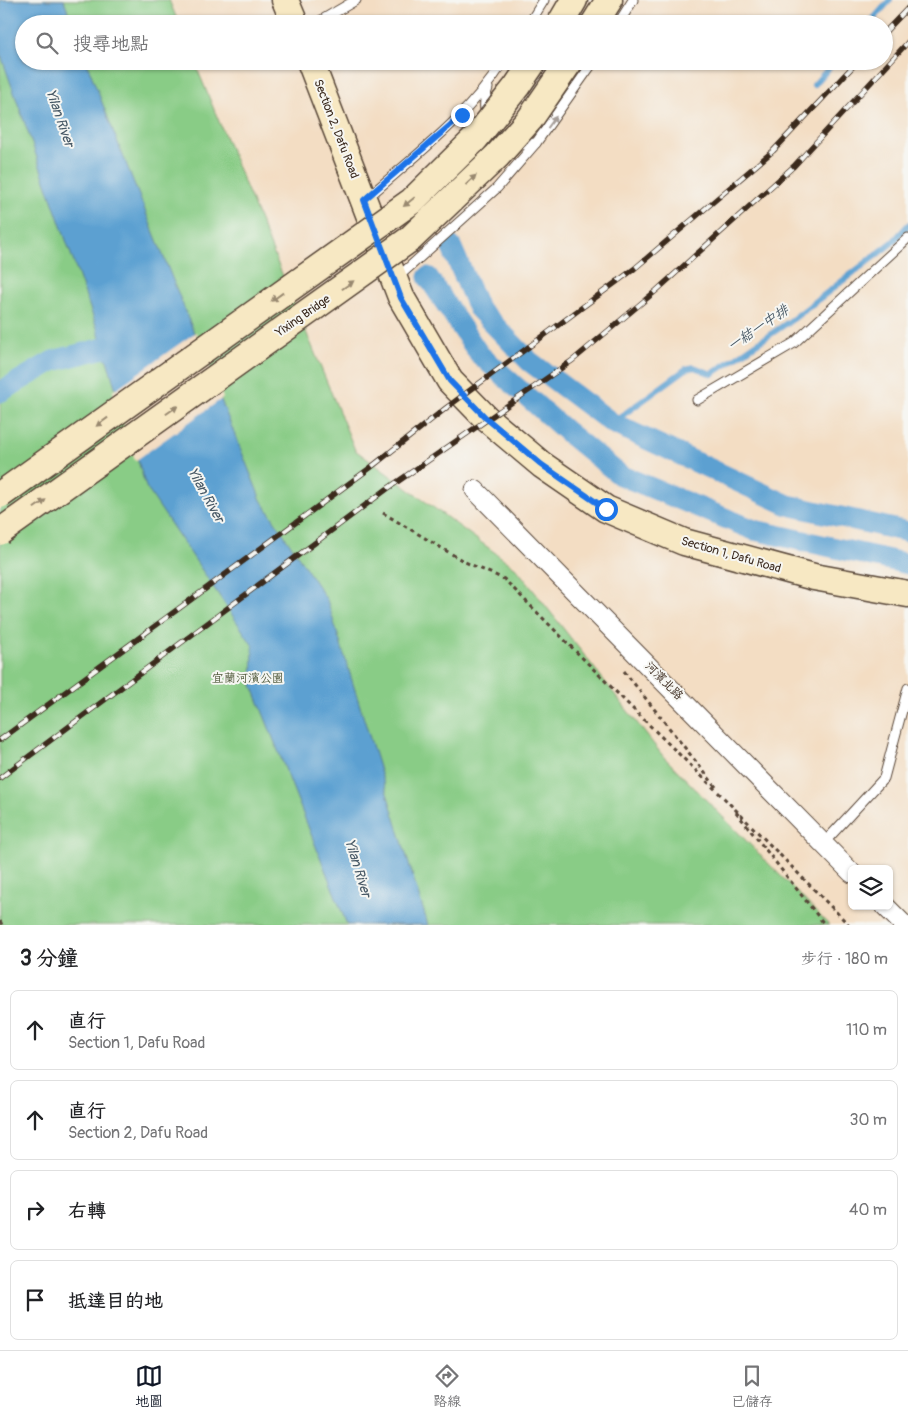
<!DOCTYPE html>
<html lang="zh-TW">
<head>
<meta charset="utf-8">
<style>
  :root { --surface:#fff; --page:#f2f2f2; --text:#202124; --muted:#757577; --line:#e0e0e0; --accent:#111827 }
  body { margin:0; font-family:Pangolin,"LXGW WenKai TC",sans-serif; background:var(--page); color:var(--text) }
  .controls { position:absolute; right:15px; bottom:15px; display:grid; overflow:hidden; border-radius:8px; box-shadow:0 1px 4px #0004 }
  .controls button { width:45px; height:45px; display:grid; place-items:center; padding:0; border:0; border-bottom:1px solid var(--line); background:var(--surface); color:var(--text); font:25px sans-serif }
  .stop { position:absolute; width:15px; height:15px; margin:-11px; border:4px solid #1a73e8; border-radius:50%; background:#fff }
  .stop.end { background:#1a73e8; border-color:#fff; box-shadow:0 1px 5px #0008 }
  .list { margin:0; padding:0; list-style:none }
  h2 { display:flex; justify-content:space-between; align-items:center; height:65px; margin:0; padding:0 20px; font-size:21px }
  h2 small { font-size:16px; font-weight:400; color:var(--muted) }
  .list li { display:grid; grid-template-columns:32px 1fr auto; gap:15px; align-items:center; box-sizing:border-box; height:80px; margin:0 10px 10px; padding:0 10px; border:1px solid var(--line); border-radius:8px }
  .list b { display:block; font-size:19px; white-space:nowrap }
  .list p { margin:0; font-size:16px; white-space:nowrap; color:var(--muted) }
  .list em { font-size:16px; font-style:normal; color:var(--muted) }
  .icon { flex:none; width:28px; height:28px; fill:none; stroke:currentColor; stroke-width:2; stroke-linecap:round; stroke-linejoin:round }
  .map { position:relative; flex:none; width:908px; height:925px; overflow:hidden }
  .search { position:absolute; background:var(--surface); box-shadow:0 1px 4px #0004; left:15px; right:15px; top:15px; height:55px; display:flex; align-items:center; gap:12px; box-sizing:border-box; padding:0 18px; border-radius:28px; color:var(--muted); font-size:19px }
  .sheet { height:425px; background:var(--surface) }
  nav { display:flex; justify-content:space-around; align-items:center; box-sizing:border-box; height:70px; border-top:1px solid var(--line); background:var(--surface); font-size:14px; color:var(--muted) }
  nav a { display:grid; justify-items:center; gap:2px }
  nav .on { color:var(--accent) }
  .map>svg:first-child { display:block }
  .green { fill:#89cc86; stroke:#627b52 }
  .water { fill:#5ca0d1; stroke:#4c6578 }
  .pier { fill:#f3ddc3 }
  .lines { fill:none; stroke-linecap:round; stroke-linejoin:round }
  .stream { stroke:#5ca0d1; stroke-width:6 }
  .canal { stroke:#5ca0d1; stroke-width:21 }
  .lane-casing { stroke:#574537; stroke-width:11 }
  .street-casing { stroke:#574537; stroke-width:21 }
  .secondary-casing { stroke:#574537; stroke-width:29 }
  .path { stroke:#574537; stroke-width:3; stroke-dasharray:4 4; stroke-linecap:butt }
  .lane { stroke:#fff; stroke-width:9 }
  .street { stroke:#fff; stroke-width:19 }
  .secondary { stroke:#f7e8c3; stroke-width:26 }
  .rail-casing { stroke:#3b2a1e; stroke-width:5.5 }
  .rail { stroke:#f6f6f2; stroke-width:4; stroke-dasharray:11; stroke-linecap:butt }
  .secondary-bridge-casing { stroke:#574537; stroke-width:29; stroke-linecap:butt }
  .secondary-bridge { stroke:#f7e8c3; stroke-width:26 }
  .oneway { fill:#a79f9a }
  .oneway2 { fill:#998970 }
  .route { stroke:#1a73e8; stroke-width:6 }
  .labels { text-anchor:middle; dominant-baseline:central; stroke-width:4; stroke-linejoin:round; paint-order:stroke }
  .street-label { font-size:12px; fill:#3b2a1e; stroke:#f6f6f2 }
  .park-label { font-size:12px; fill:#525b3d; stroke:#f6f6f2 }
  .water-label { font-size:14px; font-style:italic; fill:#485966; stroke:#f6f6f2 }
</style>
</head>
<body>
<div class="map">
<svg width="908" height="925" viewBox="0 0 908 925">
  <rect width="100%" height="100%" fill="#f6f6f2"/>
  <filter id="ink" filterUnits="userSpaceOnUse"><feTurbulence type="fractalNoise" baseFrequency=".02" numOctaves="2"/><feDisplacementMap in="SourceGraphic" scale="10" xChannelSelector="R" yChannelSelector="G"/><feConvolveMatrix kernelMatrix="1 2 1 2 8 2 1 2 1" color-interpolation-filters="sRGB"/></filter>
  <filter id="wash" filterUnits="userSpaceOnUse"><feTurbulence type="fractalNoise" baseFrequency=".0096" numOctaves="4" result="noise"/><feDisplacementMap in="SourceGraphic" scale="20" xChannelSelector="R" yChannelSelector="G"/><feGaussianBlur stdDeviation="1.12" result="paint"/><feColorMatrix in="noise" values="0 0 0 0 0 0 0 0 0 0 0 0 0 0 0 0 0 1.4 0 .05"/><feComposite in="paint" operator="in"/></filter>
  <g filter="url(#wash)">
    <rect width="100%" height="100%" fill="#f3ddc3"/>
    <polygon class="green" points="0,0 169,0 179,24 24,24 24,61 194,61 355,450 516,568 663,756 829,925 0,925"/>
    <polygon class="water" points="0,0 64,0 72,24 24,24 24,61 86,61 110,123 261,500 327,600 428,925 347,925 252,685 253,646 146,487 97,328 0,53"/>
    <polygon class="pier" points="196,332 223,398 135,461 113,391"/>
    <g class="lines">
      <g class="stream">
        <polyline points="869,24 890,0"/>
        <polyline points="814,85 835,61"/>
        <polyline points="612,423 686,369 694,367 712,374 793,319 893,242 908,225"/>
      </g>
      <g class="canal">
        <polyline points="451,246 478,308 529,361 612,423 788,505 908,532"/>
        <polyline points="428,277 479,354 567,432 620,475 754,530 908,564"/>
        <polyline points="0,392 53,361 131,341"/>
      </g>
    </g>
  </g>
  <g filter="url(#ink)">
    <g class="lines">
      <g class="lane-casing">
        <g id="lane">
          <polyline points="315,24 356,0"/>
          <polyline points="529,24 544,0"/>
          <polyline points="618,24 633,0"/>
          <path d="M 488,88 C 478,113 491,143 520,145 C 525,145 531,143 536,143"/>
          <path d="M 367,198 C 415,156 469,116 504,61"/>
          <polyline points="397,278 497,188 536,143 594,61"/>
          <polyline points="697,400 794,343 908,238"/>
          <polyline points="822,845 884,778 908,688"/>
        </g>
      </g>
      <g class="street-casing">
        <g id="street">
          <polyline points="475,490 852,873"/>
          <polyline points="885,906 904,925"/>
        </g>
      </g>
      <g class="secondary-casing">
        <g id="secondary">
          <polyline points="285,0 295,24"/>
          <polyline points="560,24 574,0"/>
          <polyline points="594,24 609,0"/>
          <polyline points="310,61 401,297 450,381 486,418 542,465 606,509 684,542 814,577 908,594"/>
        </g>
      </g>
      <g class="path">
        <polyline points="383,513 465,562 504,579 637,713 724,798 849,925"/>
        <polyline points="624,671 716,787"/>
        <polyline points="736,812 825,925"/>
        <polyline points="0,921 2,925"/>
      </g>
      <use href="#lane" class="lane"/>
      <use href="#street" class="street"/>
      <use href="#secondary" class="secondary"/>
      <g class="rail-casing">
        <g id="rail">
          <polyline points="884,33 908,8"/>
          <polyline points="0,740 370,468 446,408 634,269 773,151 858,61"/>
          <polyline points="0,778 387,489 573,360 657,290 794,166 908,42"/>
        </g>
      </g>
      <use href="#rail" class="rail"/>
      <g class="secondary-bridge-casing">
        <g id="secondary-bridge">
          <polyline points="0,495 412,201 475,139 517,86 534,61"/>
          <polyline points="0,532 410,239 497,156 530,119 570,61"/>
        </g>
      </g>
      <use href="#secondary-bridge" class="secondary-bridge"/>
    </g>
    <defs><path id="oneway-solid" d="M-6-.8H1V-3.2L6.5 0L1 3.2V.8H-6Z" transform="scale(1.25)"/></defs>
    <use class="oneway" href="#oneway-solid" transform="translate(552 122) rotate(-54)"/>
    <g class="oneway2">
      <use href="#oneway-solid" transform="translate(471 180) rotate(-43)"/>
      <use href="#oneway-solid" transform="translate(409 202) rotate(141)"/>
      <use href="#oneway-solid" transform="translate(348 285) rotate(-35)"/>
      <use href="#oneway-solid" transform="translate(277 297) rotate(144)"/>
      <use href="#oneway-solid" transform="translate(172 410) rotate(-35)"/>
      <use href="#oneway-solid" transform="translate(102 422) rotate(144)"/>
      <use href="#oneway-solid" transform="translate(40 504) rotate(-35)"/>
    </g>
  </g>
  <g class="lines" filter="url(#ink)">
    <polyline class="route" points="462,115 364,200 401,298 450,381 486,418 542,465 606,509"/>
  </g>
  <g class="labels">
    <g class="street-label">
      <text transform="translate(336 129) rotate(69)">Section 2, Dafu Road</text>
      <text transform="translate(303 316) rotate(-35)">Yixing Bridge</text>
      <text transform="translate(731 555) rotate(16)">Section 1, Dafu Road</text>
      <text transform="translate(664 681) rotate(45)">河濱北路</text>
    </g>
    <g class="park-label">
      <text x="248" y="678">宜蘭河濱公園</text>
    </g>
    <g class="water-label">
      <text transform="translate(60 118) rotate(71)">Yilan River</text>
      <text transform="translate(758 328) rotate(-34)">一結一中排</text>
      <text transform="translate(206 495) rotate(61)">Yilan River</text>
      <text transform="translate(358 868) rotate(73)">Yilan River</text>
    </g>
  </g>
</svg>
<div class="controls">
<button><svg class="icon" aria-label="layers" viewBox="0 0 24 24"><path d="M12 4l9 5-9 5-9-5zM3 14l9 5 9-5"/></svg></button>
</div>
<div class="stop" style="left:606px;top:509px"></div>
<div class="stop end" style="left:462px;top:115px"></div>
<div class="search"><svg class="icon" aria-label="search" viewBox="0 0 24 24"><circle cx="10" cy="10" r="6"/><path d="M15 15l6 6"/></svg>搜尋地點</div>
</div>
<section class="sheet">
<h2>3 分鐘<small>步行 · 180 m</small></h2>
<ul class="list">
<li><svg class="icon" aria-label="ahead" viewBox="0 0 24 24"><path d="M12 20V5M6 11l6-6 6 6"/></svg><div><b>直行</b><p>Section 1, Dafu Road</p></div><em>110 m</em></li>
<li><svg class="icon" aria-label="ahead" viewBox="0 0 24 24"><path d="M12 20V5M6 11l6-6 6 6"/></svg><div><b>直行</b><p>Section 2, Dafu Road</p></div><em>30 m</em></li>
<li><svg class="icon" aria-label="right" viewBox="0 0 24 24"><path d="M7 20v-9h11M14 6l5 5-5 5"/></svg><div><b>右轉</b></div><em>40 m</em></li>
<li><svg class="icon" aria-label="arrive" viewBox="0 0 24 24"><path d="M6 21V4h12l-3 4 3 4H6"/></svg><div><b>抵達目的地</b></div></li>
</ul>
</section>
<nav>
<a class="on"><svg class="icon" aria-label="map" viewBox="0 0 24 24"><path d="M3 6l6-2 6 2 6-2v14l-6 2-6-2-6 2zM9 4v14M15 6v14"/></svg>地圖</a>
<a><svg class="icon" aria-label="directions" viewBox="0 0 24 24"><path d="M12 3l9 9-9 9-9-9zM9 14v-3h6M13 9l2 2-2 2"/></svg>路線</a>
<a><svg class="icon" aria-label="saved" viewBox="0 0 24 24"><path d="M7 4h10v16l-5-4-5 4z"/></svg>已儲存</a>
</nav>
</body>
</html>
